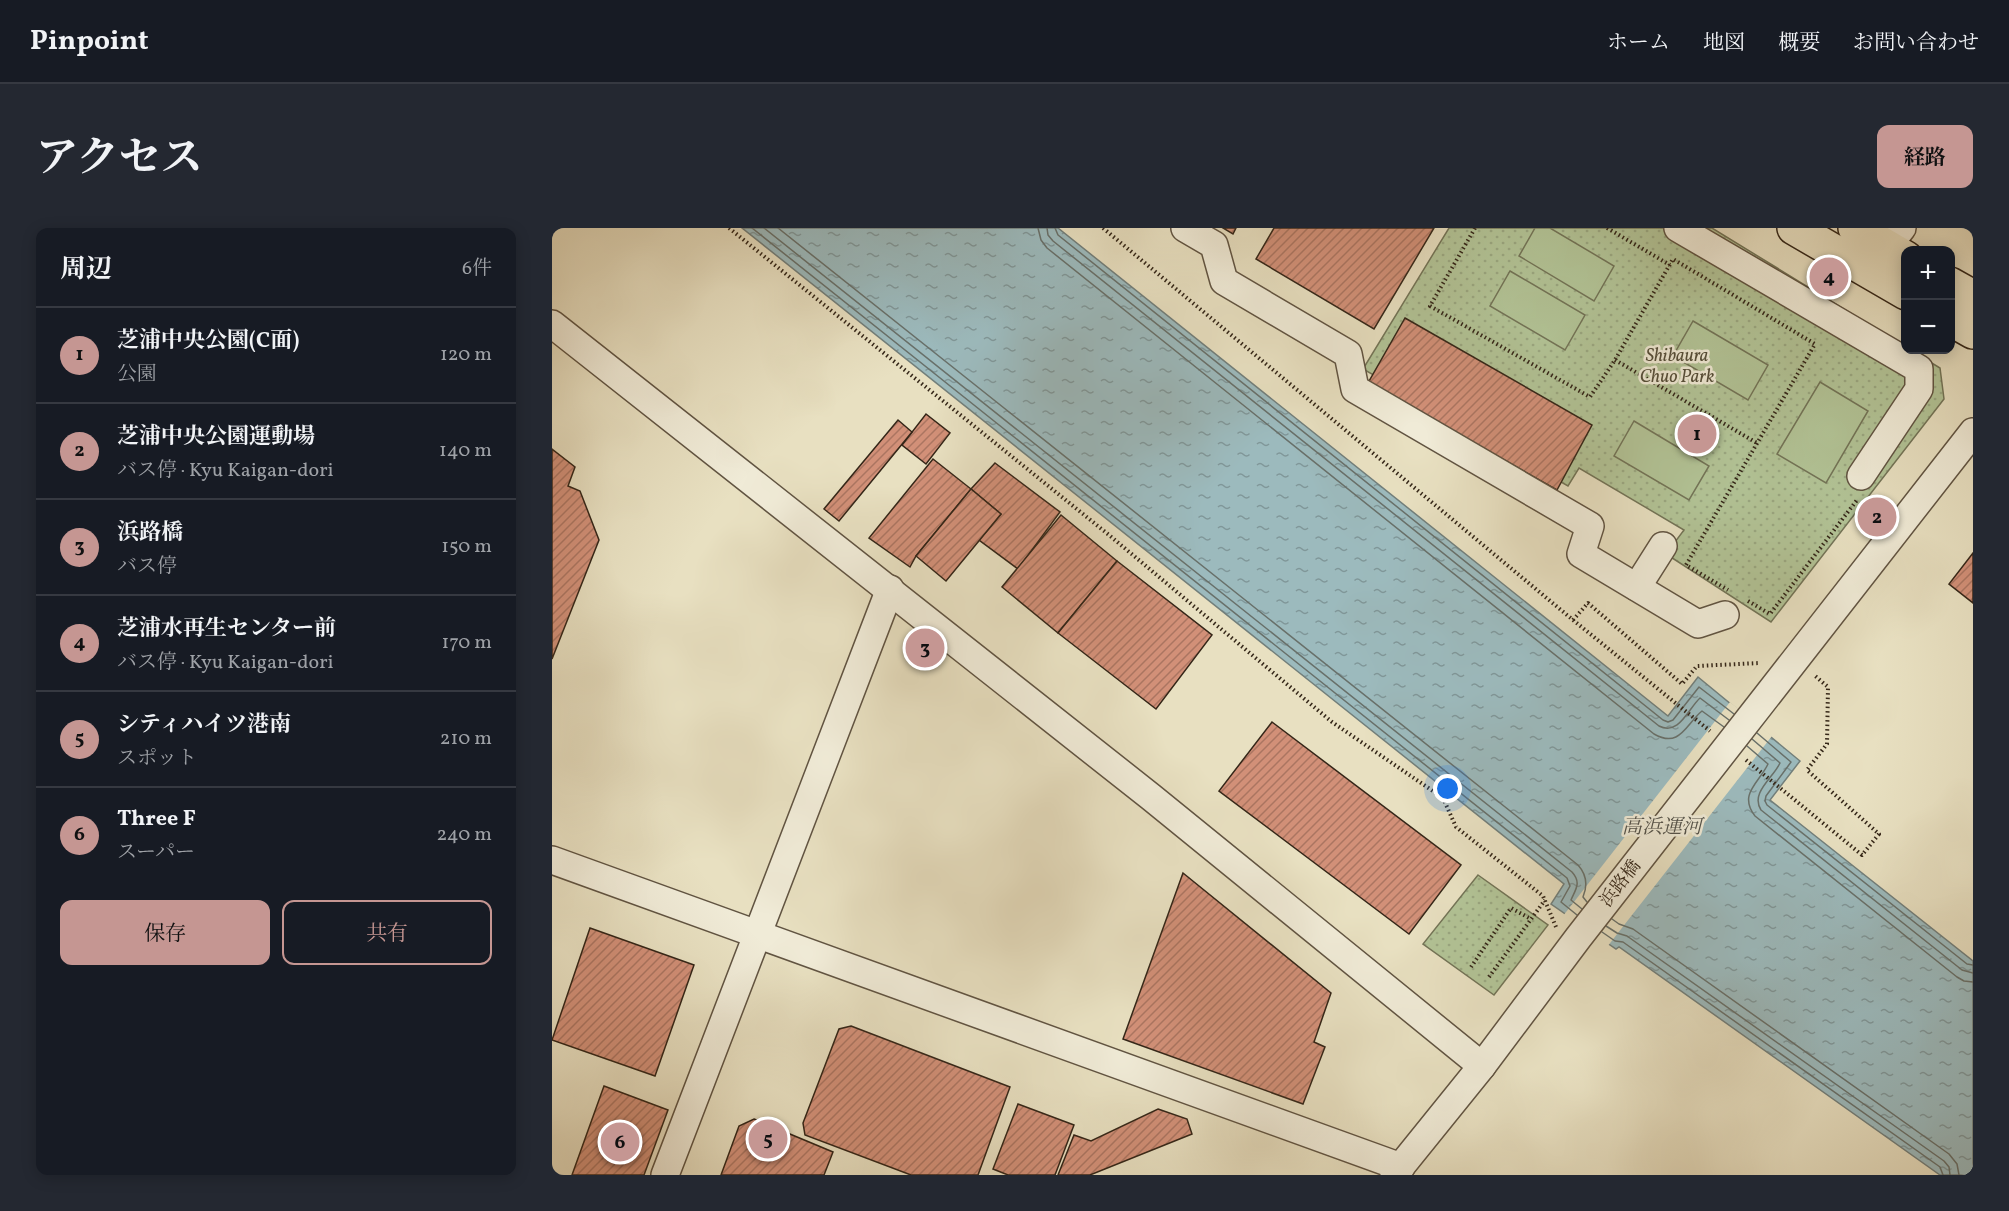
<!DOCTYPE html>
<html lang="ja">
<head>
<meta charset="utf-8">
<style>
  :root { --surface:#171b24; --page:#242831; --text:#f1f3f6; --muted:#9ea1a6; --line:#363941; --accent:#c59692 }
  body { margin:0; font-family:Vollkorn,"Noto Serif JP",serif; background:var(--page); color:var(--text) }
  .controls { position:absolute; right:18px; top:18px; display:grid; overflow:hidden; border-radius:12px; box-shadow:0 3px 15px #0003 }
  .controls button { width:54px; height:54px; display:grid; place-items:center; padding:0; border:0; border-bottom:2px solid var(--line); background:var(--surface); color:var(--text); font:30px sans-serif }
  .you { position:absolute; left:896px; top:561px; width:21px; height:21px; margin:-15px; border:4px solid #fff; border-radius:50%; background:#1a73e8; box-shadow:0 0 0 9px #1a73e833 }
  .badge { display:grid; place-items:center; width:39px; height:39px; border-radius:50%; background:var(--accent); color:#111; font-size:20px; font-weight:700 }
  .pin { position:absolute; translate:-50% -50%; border:3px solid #fff; box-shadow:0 2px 6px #0006 }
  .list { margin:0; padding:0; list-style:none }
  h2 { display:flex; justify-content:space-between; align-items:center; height:78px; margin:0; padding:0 24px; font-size:26px }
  h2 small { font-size:20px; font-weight:400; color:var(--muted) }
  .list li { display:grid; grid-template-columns:39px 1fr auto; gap:18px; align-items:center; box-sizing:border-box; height:96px; padding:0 24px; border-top:2px solid var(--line) }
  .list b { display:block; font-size:22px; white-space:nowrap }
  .list p { margin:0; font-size:20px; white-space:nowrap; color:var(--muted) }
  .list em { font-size:20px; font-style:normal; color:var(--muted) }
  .actions { display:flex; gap:12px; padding:18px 24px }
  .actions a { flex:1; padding:14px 0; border:2px solid var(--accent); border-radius:12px; text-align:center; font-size:21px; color:var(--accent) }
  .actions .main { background:var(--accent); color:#111 }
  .map { position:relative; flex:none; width:1421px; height:947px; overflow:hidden; border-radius:12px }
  header { display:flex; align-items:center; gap:36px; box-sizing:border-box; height:84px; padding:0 30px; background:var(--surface); border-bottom:2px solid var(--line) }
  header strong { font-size:28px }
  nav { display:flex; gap:33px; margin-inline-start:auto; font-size:21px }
  .intro { display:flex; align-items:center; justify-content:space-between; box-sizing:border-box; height:144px; padding:0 36px }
  h1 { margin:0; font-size:42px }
  .button { padding:15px 27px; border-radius:12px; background:var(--accent); color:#111; font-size:21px; font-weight:700 }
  main { display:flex; gap:36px; padding:0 36px }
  aside { flex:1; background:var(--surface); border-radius:12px; box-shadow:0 3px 15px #0003 }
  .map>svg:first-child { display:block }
  .grass { fill:url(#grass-dots); stroke:#737457; stroke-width:1.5 }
  .pitch { fill:#b2c396; stroke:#737457; stroke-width:1.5 }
  .water { fill:url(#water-ripples); stroke:#727f7b; stroke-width:1.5 }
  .pier { fill:#e8e0c1 }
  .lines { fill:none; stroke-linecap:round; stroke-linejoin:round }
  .shore { stroke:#68706a; stroke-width:1.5 }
  .building { fill:url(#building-hatch); stroke:#342618; stroke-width:1.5 }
  .minor-casing { stroke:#615442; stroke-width:30 }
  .major-casing { stroke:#342618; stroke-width:36 }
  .path { stroke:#342618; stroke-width:4; stroke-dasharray:1.5 3; stroke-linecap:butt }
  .minor { stroke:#f0ebd7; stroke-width:27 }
  .major { stroke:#e8e0c1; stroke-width:33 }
  .labels { text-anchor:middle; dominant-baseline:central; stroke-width:5; stroke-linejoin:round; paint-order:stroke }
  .park-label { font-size:18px; font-style:italic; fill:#544d38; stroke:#f0ebd7 }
  .street-label { font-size:18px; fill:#342618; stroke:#f0ebd7 }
  .water-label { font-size:20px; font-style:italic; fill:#53524a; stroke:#f0ebd7 }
</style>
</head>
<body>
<header>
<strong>Pinpoint</strong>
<nav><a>ホーム</a><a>地図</a><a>概要</a><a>お問い合わせ</a></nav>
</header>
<div class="intro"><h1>アクセス</h1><a class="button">経路</a></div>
<main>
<aside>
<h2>周辺<small>6件</small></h2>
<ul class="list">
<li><span class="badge">1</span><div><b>芝浦中央公園(C面)</b><p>公園</p></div><em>120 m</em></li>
<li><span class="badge">2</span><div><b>芝浦中央公園運動場</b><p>バス停 · Kyu Kaigan-dori</p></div><em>140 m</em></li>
<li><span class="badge">3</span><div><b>浜路橋</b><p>バス停</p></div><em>150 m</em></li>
<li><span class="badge">4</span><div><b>芝浦水再生センター前</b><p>バス停 · Kyu Kaigan-dori</p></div><em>170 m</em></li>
<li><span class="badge">5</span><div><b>シティハイツ港南</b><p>スポット</p></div><em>210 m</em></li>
<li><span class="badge">6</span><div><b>Three F</b><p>スーパー</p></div><em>240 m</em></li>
</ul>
<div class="actions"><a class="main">保存</a><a>共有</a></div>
</aside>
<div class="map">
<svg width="1421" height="947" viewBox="0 0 1421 947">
  <defs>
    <pattern id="grass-dots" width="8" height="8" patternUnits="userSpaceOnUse" patternTransform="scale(1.5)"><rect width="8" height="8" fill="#b2c396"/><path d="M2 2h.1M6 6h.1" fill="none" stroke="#9aa781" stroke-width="1.8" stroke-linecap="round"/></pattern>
    <pattern id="water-ripples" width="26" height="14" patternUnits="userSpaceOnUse" patternTransform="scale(1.5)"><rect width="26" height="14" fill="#9cbabd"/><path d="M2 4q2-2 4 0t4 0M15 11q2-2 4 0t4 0" fill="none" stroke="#809799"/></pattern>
    <pattern id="building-hatch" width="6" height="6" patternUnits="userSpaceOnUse" patternTransform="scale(1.5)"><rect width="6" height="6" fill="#d29078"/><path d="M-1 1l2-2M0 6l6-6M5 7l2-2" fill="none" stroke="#ab7561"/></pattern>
  </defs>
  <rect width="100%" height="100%" fill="#e8e0c1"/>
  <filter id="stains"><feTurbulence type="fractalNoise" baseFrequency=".00333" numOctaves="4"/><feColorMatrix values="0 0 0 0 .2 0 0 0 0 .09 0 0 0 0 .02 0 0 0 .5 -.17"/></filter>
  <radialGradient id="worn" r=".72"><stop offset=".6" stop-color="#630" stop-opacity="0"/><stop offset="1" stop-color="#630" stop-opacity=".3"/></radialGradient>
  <g class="grass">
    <polygon points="897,0 1160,0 1388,140 1392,171 1219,394 1114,326 1132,302 1027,240 1016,258 811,141"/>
    <polygon points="926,647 996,697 942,767 871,716"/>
  </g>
  <g class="pitch">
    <polygon points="983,0 998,0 1062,38 1042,73 967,28"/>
    <polygon points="958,43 1033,87 1013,122 938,78"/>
    <polygon points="1141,93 1216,137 1196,172 1121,128"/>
    <polygon points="1268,154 1316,183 1274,255 1225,226"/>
    <polygon points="1082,193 1157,238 1137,272 1062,228"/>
  </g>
  <polygon class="water" points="190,0 506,0 1116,488 1146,449 1248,533 1218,572 1421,733 1421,947 1388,947 1067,719 1064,721 999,676 1012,656"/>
  <polygon class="pier" points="1178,474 1220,508 1055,719 1011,688"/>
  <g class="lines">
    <g class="shore">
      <polyline points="200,0 1015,650 1018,658 1009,674 1025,687"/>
      <path d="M 212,0 L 1020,644 C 1030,655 1023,662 1019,672 L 1030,681"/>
      <path d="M 226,0 L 1026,637 C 1035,647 1036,657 1031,669 L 1035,674"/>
      <path d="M 486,0 L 489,12 L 495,20 L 1102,506 C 1128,521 1134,496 1150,483 L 1172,499"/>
      <path d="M 495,0 L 496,7 L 501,13 L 1107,498 C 1127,508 1136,481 1148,470 L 1177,492"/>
      <polyline points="503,0 506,7 1111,492 1116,494 1121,492 1147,459 1182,486"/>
      <polyline points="1205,505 1239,534 1214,568 1213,573 1215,577 1415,736 1421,737"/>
      <path d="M 1200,511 L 1228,535 C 1221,550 1198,565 1209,582 L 1410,742 L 1421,745"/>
      <path d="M 1195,518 L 1216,536 C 1207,555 1186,566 1203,588 L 1405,749 L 1412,753 L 1421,754"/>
      <polyline points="1060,691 1067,696 1081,701 1397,926 1405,936 1407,947"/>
      <polyline points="1054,698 1065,705 1075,708 1392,933 1397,939 1398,947"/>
      <polyline points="1050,704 1063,713 1071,714 1388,939 1391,947"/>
    </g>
  </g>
  <g class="building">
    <polygon points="671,0 684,0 681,6"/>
    <polygon points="722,0 882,0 822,101 704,31"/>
    <polygon points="853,90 1040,197 1005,262 816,155"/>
    <polygon points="374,186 398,205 374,236 350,217"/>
    <polygon points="346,192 360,204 287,293 272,281"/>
    <polygon points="0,221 23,239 16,258 28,263 47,312 0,431"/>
    <polygon points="381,231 419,261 364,328 358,339 317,310"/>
    <polygon points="443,235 508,284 466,341 427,312 449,286 419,261"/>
    <polygon points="419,261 449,286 394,353 364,328"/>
    <polygon points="509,287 565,333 506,405 450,359"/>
    <polygon points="1421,325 1421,375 1397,356"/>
    <polygon points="565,333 660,407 604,481 506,405"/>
    <polygon points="720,494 909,637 857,706 667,563"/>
    <polygon points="631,645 779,765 762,814 773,819 751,876 571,811"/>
    <polygon points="38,700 142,737 103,848 0,812"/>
    <polygon points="299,798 458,859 426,947 359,947 253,907 251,895 287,801"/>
    <polygon points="52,858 116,882 92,947 20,947"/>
    <polygon points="466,876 522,897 503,947 456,947 441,941"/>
    <polygon points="606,881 635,891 640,906 538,947 506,947 522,907 539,913"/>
    <polygon points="202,891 281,924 272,947 169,947 187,898"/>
  </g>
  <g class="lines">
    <g class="minor-casing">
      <g id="minor">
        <polyline points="633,0 662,17 672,53 796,126 803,161 1038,298 1029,326 1146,396 1173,387"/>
        <polyline points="1126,0 1367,141 1367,161 1309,248"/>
        <polyline points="1335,19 1350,0"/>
        <polyline points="0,96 599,569 930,838"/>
        <polyline points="1085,359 1111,318"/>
        <polyline points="0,632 849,939"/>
        <polyline points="113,947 338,361"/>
        <polyline points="842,947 930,838 1026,710 1421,204"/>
      </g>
    </g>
    <g class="major-casing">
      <g id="major">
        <polyline points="1242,0 1354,65"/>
        <polyline points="1303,0 1354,30"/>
        <polyline points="1398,56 1421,69"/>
        <polyline points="1398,91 1421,104"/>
      </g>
    </g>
    <g class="path">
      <polyline points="177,0 557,307 780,494 891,570 904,599 991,668 1004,699"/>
      <polyline points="551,0 1021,392 1158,503"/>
      <polyline points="923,0 878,78 1038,169 1063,132 1121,31 1263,116 1134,337 1176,362"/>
      <polyline points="1055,0 1118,37"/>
      <polyline points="1063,132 1205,215"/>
      <polyline points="1196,373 1218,386 1305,272"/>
      <polyline points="1021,392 1036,375 1130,456 1145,438 1208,435"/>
      <polyline points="1194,532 1310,627 1327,606 1255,542 1275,516 1276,459 1262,447"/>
      <polyline points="919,739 959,680 979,691"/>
      <polyline points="937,749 993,672"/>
    </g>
    <use href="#minor" class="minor"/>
    <use href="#major" class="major"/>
  </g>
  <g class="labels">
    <g class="park-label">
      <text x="1125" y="128">Shibaura<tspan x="1125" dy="21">Chuo Park</tspan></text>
    </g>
    <g class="street-label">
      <text transform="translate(1069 656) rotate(-52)">浜路橋</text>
    </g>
    <g class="water-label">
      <text x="1110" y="600">高浜運河</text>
    </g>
  </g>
  <rect width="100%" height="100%" filter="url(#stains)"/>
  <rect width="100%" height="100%" fill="url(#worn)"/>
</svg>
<div class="controls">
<button>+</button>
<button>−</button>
</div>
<div class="you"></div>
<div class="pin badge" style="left:1145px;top:206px">1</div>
<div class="pin badge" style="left:1325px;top:289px">2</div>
<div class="pin badge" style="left:373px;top:420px">3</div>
<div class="pin badge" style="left:1277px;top:49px">4</div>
<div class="pin badge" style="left:216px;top:911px">5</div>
<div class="pin badge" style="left:68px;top:914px">6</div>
</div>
</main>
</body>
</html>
